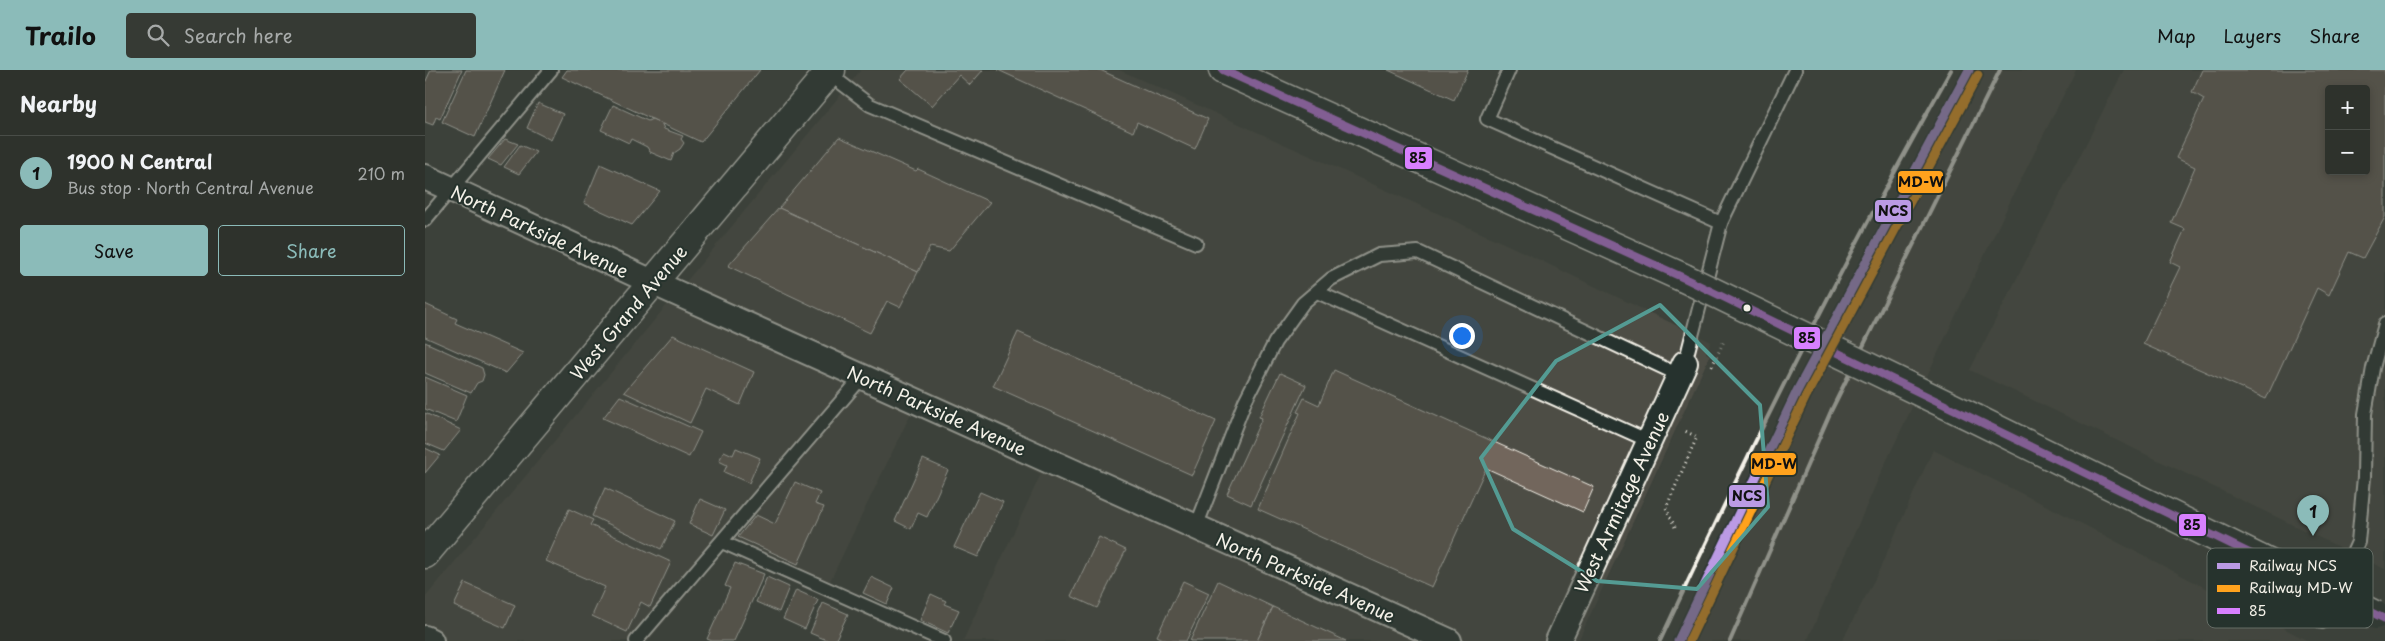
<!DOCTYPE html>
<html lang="en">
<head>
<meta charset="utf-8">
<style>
  :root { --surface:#2e322c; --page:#363a34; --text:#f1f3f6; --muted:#a7aaa9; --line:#494d48; --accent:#8bbbb9 }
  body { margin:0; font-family:"Playpen Sans",sans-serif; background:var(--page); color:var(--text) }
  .controls { position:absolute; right:15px; top:15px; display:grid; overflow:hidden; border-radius:5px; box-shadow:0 2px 8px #0003 }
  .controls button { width:45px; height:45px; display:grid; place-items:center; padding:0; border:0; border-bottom:1px solid var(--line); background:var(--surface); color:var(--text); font:25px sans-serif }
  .you { position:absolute; left:1036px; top:265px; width:18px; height:18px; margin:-12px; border:4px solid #fff; border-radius:50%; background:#1a73e8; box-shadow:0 0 0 8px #1a73e833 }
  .badge { display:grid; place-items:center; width:32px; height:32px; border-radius:50%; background:var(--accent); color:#111; font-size:16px; font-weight:700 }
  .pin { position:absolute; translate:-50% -41px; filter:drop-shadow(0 1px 2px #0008) }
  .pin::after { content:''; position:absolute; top:26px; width:18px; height:15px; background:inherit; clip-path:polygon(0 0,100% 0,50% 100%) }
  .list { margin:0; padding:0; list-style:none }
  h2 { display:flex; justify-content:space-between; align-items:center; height:65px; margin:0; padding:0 20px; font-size:21px }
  h2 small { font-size:16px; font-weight:400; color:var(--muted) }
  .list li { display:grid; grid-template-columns:32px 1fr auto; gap:15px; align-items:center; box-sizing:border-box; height:75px; padding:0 20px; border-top:1px solid var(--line) }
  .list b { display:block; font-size:19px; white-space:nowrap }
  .list p { margin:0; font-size:16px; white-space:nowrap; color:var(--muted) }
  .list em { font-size:16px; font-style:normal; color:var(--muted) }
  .actions { display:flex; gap:10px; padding:15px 20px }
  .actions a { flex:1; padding:11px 0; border:1px solid var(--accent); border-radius:5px; text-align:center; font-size:18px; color:var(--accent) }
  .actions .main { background:var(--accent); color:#111 }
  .icon { flex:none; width:28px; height:28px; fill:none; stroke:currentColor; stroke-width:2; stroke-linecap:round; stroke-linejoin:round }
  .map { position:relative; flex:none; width:1960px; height:571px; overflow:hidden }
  header { display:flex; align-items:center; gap:30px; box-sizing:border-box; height:70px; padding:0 25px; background:var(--accent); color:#111 }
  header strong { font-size:24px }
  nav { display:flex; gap:28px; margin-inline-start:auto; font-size:18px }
  .search { width:350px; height:45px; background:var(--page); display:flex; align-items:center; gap:12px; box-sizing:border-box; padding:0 18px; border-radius:5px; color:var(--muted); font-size:19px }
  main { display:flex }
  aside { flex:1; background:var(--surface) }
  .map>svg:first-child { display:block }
  .built { fill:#4d4d45; fill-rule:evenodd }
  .building { fill:#72665c; stroke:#f4f1e8; fill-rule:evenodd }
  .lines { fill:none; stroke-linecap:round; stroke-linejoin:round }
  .service-casing { stroke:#f4f1e8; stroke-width:16 }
  .minor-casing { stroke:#f4f1e8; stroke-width:28 }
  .tertiary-casing { stroke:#f4f1e8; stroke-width:31 }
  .secondary-casing { stroke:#f4f1e8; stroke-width:31 }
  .path { stroke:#f4f1e8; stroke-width:3; stroke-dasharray:1 4; stroke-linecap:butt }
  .service { stroke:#26332d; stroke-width:12 }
  .minor { stroke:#26332d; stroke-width:24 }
  .tertiary { stroke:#26332d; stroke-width:28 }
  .secondary { stroke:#26332d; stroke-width:28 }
  .rail { stroke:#f4f1e8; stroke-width:4 }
  .tertiary-bridge-casing { stroke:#f4f1e8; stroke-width:31; stroke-linecap:butt }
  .tertiary-bridge { stroke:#26332d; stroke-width:28 }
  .bus-1-casing { stroke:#26332d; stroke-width:11 }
  .bus-1 { stroke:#d880ff; stroke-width:8 }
  .rail-1-casing { stroke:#26332d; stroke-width:12 }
  .rail-2-casing { stroke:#26332d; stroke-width:12 }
  .rail-1 { stroke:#bb9ae4; stroke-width:9 }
  .rail-2 { stroke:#ffa21d; stroke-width:9 }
  .marked { fill:none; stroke:#549b93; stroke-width:4; stroke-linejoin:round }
  .bus-dot { fill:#f4f1e8; stroke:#26332d; stroke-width:2 }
  .labels { text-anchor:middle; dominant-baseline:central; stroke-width:4; stroke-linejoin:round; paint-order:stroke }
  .street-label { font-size:18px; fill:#f4f1e8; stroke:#26332d }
  .key { fill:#26332d; stroke:#646c65; stroke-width:1 }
  .key-label { font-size:14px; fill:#f4f1e8 }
  .line-badge { stroke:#26332d; stroke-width:2 }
  .pale-badge-label { font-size:14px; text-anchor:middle; font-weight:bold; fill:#111 }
</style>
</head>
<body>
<header>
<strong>Trailo</strong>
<div class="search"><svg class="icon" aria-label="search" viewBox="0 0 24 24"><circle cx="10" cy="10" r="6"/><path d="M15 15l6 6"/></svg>Search here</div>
<nav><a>Map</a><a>Layers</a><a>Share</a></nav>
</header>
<main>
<aside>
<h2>Nearby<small></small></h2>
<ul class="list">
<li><span class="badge">1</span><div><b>1900 N Central</b><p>Bus stop · North Central Avenue</p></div><em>210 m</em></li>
</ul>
<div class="actions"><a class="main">Save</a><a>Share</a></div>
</aside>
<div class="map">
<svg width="1960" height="571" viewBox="0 0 1960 571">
  <rect width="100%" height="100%" fill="#3d423b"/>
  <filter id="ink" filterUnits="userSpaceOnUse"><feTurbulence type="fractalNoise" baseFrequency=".02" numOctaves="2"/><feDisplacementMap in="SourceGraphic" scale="10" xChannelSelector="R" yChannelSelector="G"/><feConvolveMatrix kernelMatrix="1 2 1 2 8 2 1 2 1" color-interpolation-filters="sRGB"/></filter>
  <g filter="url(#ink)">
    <g class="built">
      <polygon points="436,0 694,0 1087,177 1286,272 1281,283 1285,285 1153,571 538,571 616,404 486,343 404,513 308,469 223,571 0,571 0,528"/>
      <polygon points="1555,0 1651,0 1589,123 1458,398 1382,571 1267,571 1394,302"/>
      <path d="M 1699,0 L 1960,0 L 1960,499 L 1545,300 ZM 1904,19 L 1941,19 L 1941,101 L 1904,101 Z"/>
      <polygon points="1508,380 1636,443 1883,571 1417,571 1452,505"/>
    </g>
    <g class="building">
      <polygon points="6,0 37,0 15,49 11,47 8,55 0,52 0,13"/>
      <polygon points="41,0 80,0 50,67 17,52"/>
      <polygon points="142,0 335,0 276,72 137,7"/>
      <polygon points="483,0 558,0 545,15 534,5 507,36 475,9"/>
      <polygon points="573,0 675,0 783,49 770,79 712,52 708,62"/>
      <polygon points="963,0 1043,0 1029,30"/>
      <path d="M 1777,0 L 1960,0 L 1960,147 L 1938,188 L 1924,182 L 1904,225 L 1892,218 L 1841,329 L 1718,274 L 1755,197 L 1745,192 L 1760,159 L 1746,153 L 1770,97 L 1751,88 L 1779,29 L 1767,22 ZM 1904,19 L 1941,19 L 1941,101 L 1904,101 Z"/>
      <polygon points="113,33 138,44 126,70 102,58"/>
      <polygon points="188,35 223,51 227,49 237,54 239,59 258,66 256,69 259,73 255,79 249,83 246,91 225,82 222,77 206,69 204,73 176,60"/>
      <polygon points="414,67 491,101 493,99 565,132 524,181 505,177 493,202 354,138"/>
      <polygon points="80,69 93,74 76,95 63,89"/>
      <polygon points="95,75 111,82 94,104 79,97"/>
      <polygon points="175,94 235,121 207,155 159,133"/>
      <polygon points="354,138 493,202 475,237 462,231 445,263 303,196"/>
      <polygon points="0,234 32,249 30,253 98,283 81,303 0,267"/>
      <polygon points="593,262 791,351 767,405 568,316"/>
      <polygon points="248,265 329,302 315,335 281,319 265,353 199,322"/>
      <polygon points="0,272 57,298 59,305 57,311 52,313 46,323 0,303"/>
      <polygon points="909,300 1169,417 1158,442 1061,398 1007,517 833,439 875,343 872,342 879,328 894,335"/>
      <polygon points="855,303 881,315 826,435 802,424 837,348 834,347"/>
      <polygon points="0,307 42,325 31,352 0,339"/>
      <polygon points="195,326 276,362 264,387 178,348"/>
      <polygon points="0,343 36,360 19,381 0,373"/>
      <polygon points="0,378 15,385 0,403"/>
      <polygon points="311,378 335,388 324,413 299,402 302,395 294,391 299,381 308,385"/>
      <polygon points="498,389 523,400 502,447 493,443 486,459 470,451"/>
      <polygon points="370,412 395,423 390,434 399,437 373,494 313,467 331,445 350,454"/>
      <polygon points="180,418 250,451 236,479 167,446"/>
      <polygon points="555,422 578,432 553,487 529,477"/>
      <polygon points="275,429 300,440 288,465 264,454"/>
      <polygon points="144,439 168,450 165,455 246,492 225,537 216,532 202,562 167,546 180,517 121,491"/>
      <polygon points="674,467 701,480 672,538 646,526"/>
      <polygon points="310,493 339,504 309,571 287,571 282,569 305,518 300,516"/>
      <polygon points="342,507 364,517 354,542 331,532"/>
      <polygon points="446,507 469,518 462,534 438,523"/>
      <polygon points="758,511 784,523 761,571 742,571 732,566"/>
      <polygon points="793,511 848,537 832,571 765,571"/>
      <polygon points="40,513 90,535 80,558 29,536"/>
      <polygon points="371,520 393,530 380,559 358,549"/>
      <polygon points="506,524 521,531 519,534 534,540 523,563 495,550"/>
      <polygon points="398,533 423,544 410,571 404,571 385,563"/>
      <polygon points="848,537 921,571 832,571"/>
    </g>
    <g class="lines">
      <g class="service-casing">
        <g id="service">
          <polyline points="1084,0 1062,49 1296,153"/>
          <polyline points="403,3 445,35 771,173"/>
          <polyline points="0,150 126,0"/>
          <polyline points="892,222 1224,371"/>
          <polyline points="1260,293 1296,153 1370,0"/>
          <polyline points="771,457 820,331 850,272 878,233 906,209 954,185 993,182 1254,305"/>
          <polyline points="297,472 519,571"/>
          <polyline points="1897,552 1933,472 1939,407 1940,344 1948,298 1960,254"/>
          <polyline points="211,571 437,307"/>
        </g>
      </g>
      <g class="minor-casing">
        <g id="minor">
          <polyline points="0,107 227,212 1024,571"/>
          <polyline points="0,568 6,571"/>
          <polyline points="1133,571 1260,293"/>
        </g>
      </g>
      <g class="tertiary-casing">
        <g id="tertiary">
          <polyline points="798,0 1259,208"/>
          <polyline points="1551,349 1835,489"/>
        </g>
      </g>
      <g class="secondary-casing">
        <polyline id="secondary" points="0,484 406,0"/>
      </g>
      <g class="path">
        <polyline points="1287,296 1299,271"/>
        <polyline points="1250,457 1241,438 1272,367 1260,361 1260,360"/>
      </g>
      <use href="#service" class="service"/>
      <use href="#minor" class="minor"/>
      <use href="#tertiary" class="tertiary"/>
      <use href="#secondary" class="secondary"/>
      <g class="rail">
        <path d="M 1235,571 C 1325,377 1421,186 1526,0"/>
        <polyline points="1305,571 1406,341 1575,0"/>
      </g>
      <g class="tertiary-bridge-casing">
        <g id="tertiary-bridge">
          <polyline points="1259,208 1551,349"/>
          <polyline points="1835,489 1950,545"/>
        </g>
      </g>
      <use href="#tertiary-bridge" class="tertiary-bridge"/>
      <g class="bus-1-casing">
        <polyline id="bus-1" points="798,0 1259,208 1960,549"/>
      </g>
      <use href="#bus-1" class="bus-1"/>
      <g class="rail-1-casing">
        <polyline id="rail-1" points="1253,571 1372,321 1544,0"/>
      </g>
      <g class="rail-2-casing">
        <polyline id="rail-2" points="1264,571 1381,326 1553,5"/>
      </g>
      <use href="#rail-1" class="rail-1"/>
      <use href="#rail-2" class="rail-2"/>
    </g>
  </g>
  <path d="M0 0H1960V571H0ZM 1235,235 L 1335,335 L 1343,437 L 1272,519 L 1172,511 L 1088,459 L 1056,388 L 1131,291 Z" fill="#3d423b" fill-opacity=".55" fill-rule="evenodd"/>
  <path class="marked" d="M 1235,235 L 1335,335 L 1343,437 L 1272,519 L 1172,511 L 1088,459 L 1056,388 L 1131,291 Z"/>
  <circle class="bus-dot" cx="1322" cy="238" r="4.5"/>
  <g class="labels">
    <g class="street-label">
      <text transform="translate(115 161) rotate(25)">North Parkside Avenue</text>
      <text transform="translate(203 242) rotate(-50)">West Grand Avenue</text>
      <text transform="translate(512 340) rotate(24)">North Parkside Avenue</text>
      <text transform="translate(1196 432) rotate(-65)">West Armitage Avenue</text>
      <text transform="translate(881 507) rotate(24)">North Parkside Avenue</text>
    </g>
  </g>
  <rect x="1782" y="478" width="166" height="80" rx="8" class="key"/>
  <rect x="1792" y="493" width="23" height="6" fill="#bb9ae4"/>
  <rect x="1792" y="515" width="23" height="7" fill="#ffa21d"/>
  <rect x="1792" y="538" width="23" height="6" fill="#d880ff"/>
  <g class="key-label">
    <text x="1824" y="501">Railway NCS</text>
    <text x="1824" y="523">Railway MD-W</text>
    <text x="1824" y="546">85</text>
  </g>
  <g class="line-badge">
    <rect x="979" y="76" width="29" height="24" rx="5" fill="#d880ff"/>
    <rect x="1472" y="100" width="47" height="24" rx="5" fill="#ffa21d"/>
    <rect x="1449" y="129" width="38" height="24" rx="5" fill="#bb9ae4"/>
    <rect x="1368" y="256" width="28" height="24" rx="5" fill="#d880ff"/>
    <rect x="1325" y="382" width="47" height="24" rx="5" fill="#ffa21d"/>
    <rect x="1303" y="414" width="38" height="24" rx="5" fill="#bb9ae4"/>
    <rect x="1753" y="443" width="29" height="24" rx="5" fill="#d880ff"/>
  </g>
  <g class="pale-badge-label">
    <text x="993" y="93">85</text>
    <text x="1496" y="117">MD-W</text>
    <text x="1468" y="146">NCS</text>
    <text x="1382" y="273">85</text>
    <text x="1349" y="399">MD-W</text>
    <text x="1322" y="431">NCS</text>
    <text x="1767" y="460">85</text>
  </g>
</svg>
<div class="controls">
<button>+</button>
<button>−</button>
</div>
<div class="you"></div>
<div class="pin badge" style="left:1888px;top:466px">1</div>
</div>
</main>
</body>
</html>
